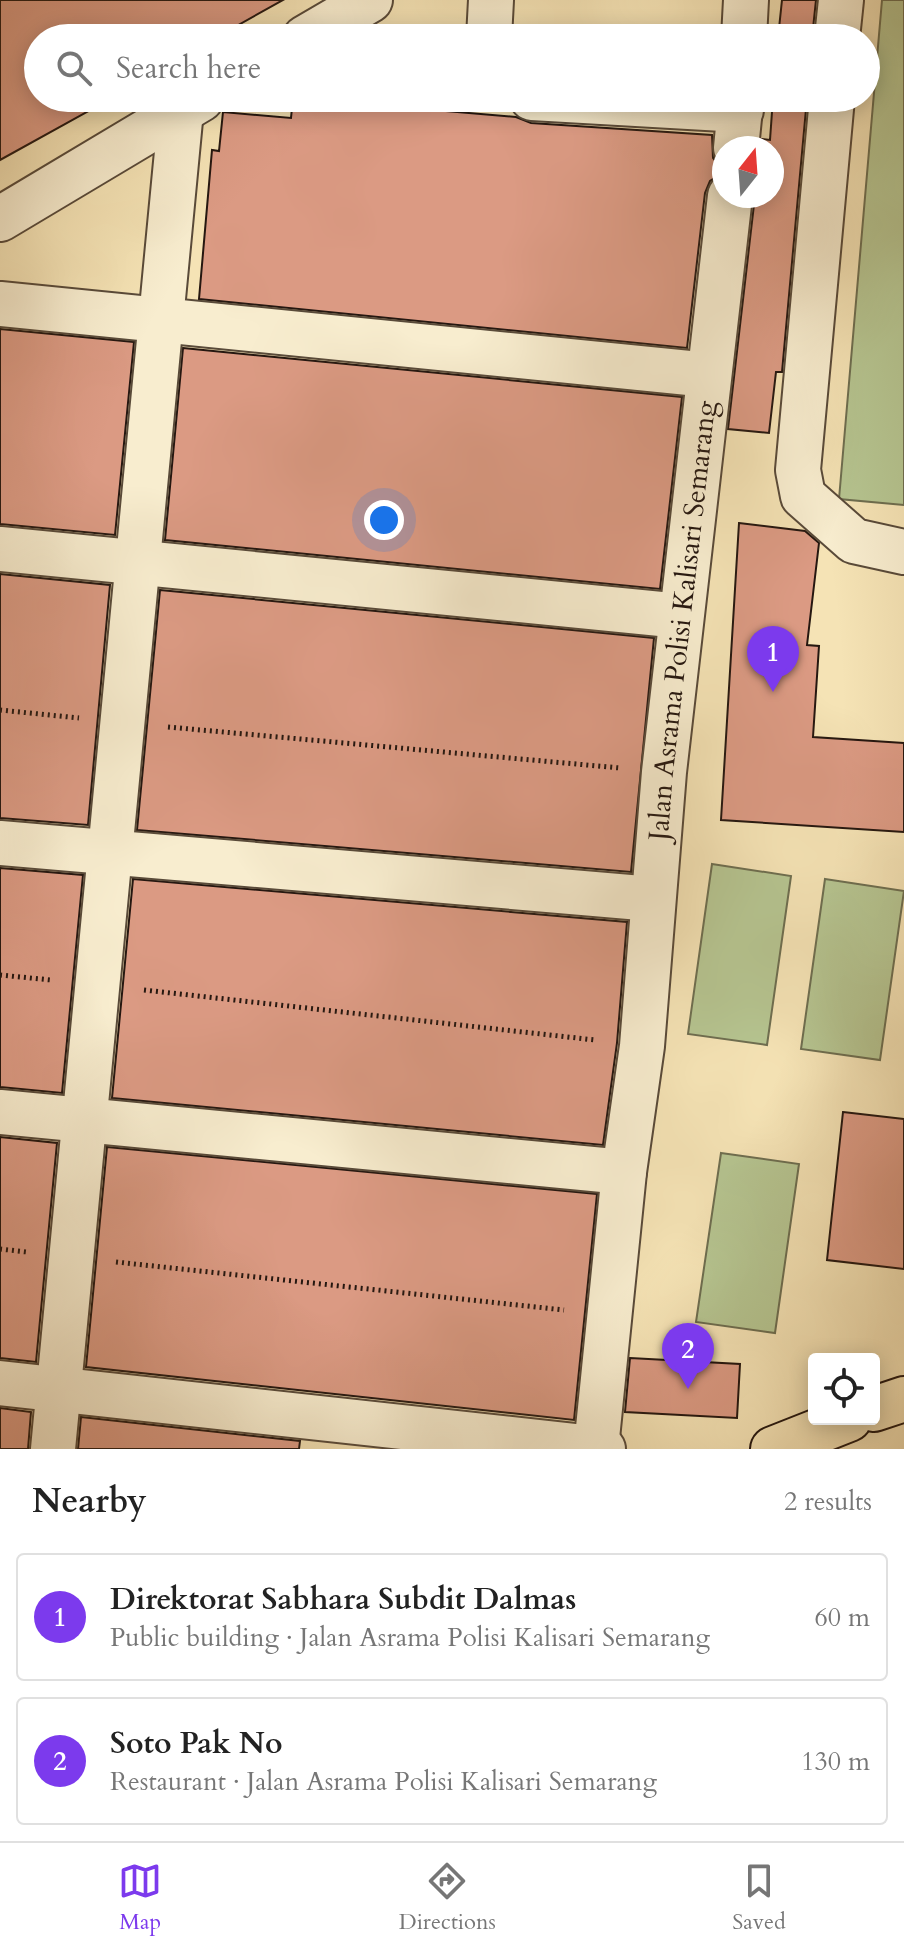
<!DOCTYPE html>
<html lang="en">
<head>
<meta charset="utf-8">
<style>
  :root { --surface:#fff; --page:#f6f6f6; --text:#222; --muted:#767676; --line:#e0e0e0; --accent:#7c3aed }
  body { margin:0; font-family:Cardo,serif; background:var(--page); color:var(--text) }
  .controls { position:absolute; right:24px; bottom:24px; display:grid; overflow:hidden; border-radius:8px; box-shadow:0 4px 20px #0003 }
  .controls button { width:72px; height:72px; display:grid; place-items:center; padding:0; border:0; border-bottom:2px solid var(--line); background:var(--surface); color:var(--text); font:40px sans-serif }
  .compass { position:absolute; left:712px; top:136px; width:72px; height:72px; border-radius:50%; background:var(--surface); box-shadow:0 4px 20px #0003; rotate:17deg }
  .you { position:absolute; left:384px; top:520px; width:28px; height:28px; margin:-20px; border:6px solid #fff; border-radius:50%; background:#1a73e8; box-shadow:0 0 0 12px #1a73e833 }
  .badge { display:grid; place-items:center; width:52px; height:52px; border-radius:50%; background:var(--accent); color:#fff; font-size:26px; font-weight:700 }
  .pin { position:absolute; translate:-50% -66px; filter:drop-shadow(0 2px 4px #0008) }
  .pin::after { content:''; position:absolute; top:42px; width:28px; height:24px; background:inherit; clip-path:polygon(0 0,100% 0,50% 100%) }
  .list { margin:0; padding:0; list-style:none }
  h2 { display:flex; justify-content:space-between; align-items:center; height:104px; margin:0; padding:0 32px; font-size:34px }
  h2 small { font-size:26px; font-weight:400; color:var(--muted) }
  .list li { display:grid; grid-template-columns:52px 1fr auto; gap:24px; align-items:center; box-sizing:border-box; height:128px; margin:0 16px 16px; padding:0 16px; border:2px solid var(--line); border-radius:8px }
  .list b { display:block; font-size:30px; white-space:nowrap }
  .list p { margin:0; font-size:26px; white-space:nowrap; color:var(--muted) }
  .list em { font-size:26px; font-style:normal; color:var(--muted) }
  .icon { flex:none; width:44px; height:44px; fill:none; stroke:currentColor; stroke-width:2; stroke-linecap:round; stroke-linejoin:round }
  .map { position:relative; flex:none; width:904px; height:1449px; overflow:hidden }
  .search { position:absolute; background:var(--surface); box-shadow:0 4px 20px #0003; left:24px; right:24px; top:24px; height:88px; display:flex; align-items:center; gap:20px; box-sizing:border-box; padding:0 28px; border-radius:44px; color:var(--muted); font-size:30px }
  .sheet { height:392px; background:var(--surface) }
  nav { display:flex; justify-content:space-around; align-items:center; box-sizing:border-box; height:112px; border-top:2px solid var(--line); background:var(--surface); font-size:22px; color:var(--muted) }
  nav a { display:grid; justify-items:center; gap:4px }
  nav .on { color:var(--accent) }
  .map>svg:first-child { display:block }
  .green { fill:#b6c591; stroke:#6e6e50; stroke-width:2 }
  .building { fill:#db9a83; stroke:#251710; stroke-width:2 }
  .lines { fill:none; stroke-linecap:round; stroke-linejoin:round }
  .minor-casing { stroke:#594a39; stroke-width:48 }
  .highway-casing { stroke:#251710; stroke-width:48 }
  .path { stroke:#251710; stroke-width:5; stroke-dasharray:2 4; stroke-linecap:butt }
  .minor { stroke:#f8edcf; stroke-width:44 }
  .highway { stroke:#f5e3b5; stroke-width:44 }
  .labels { text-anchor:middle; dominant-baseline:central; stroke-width:8; stroke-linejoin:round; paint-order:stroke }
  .street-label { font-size:28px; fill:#251710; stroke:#f8edcf }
</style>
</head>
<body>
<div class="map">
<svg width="904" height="1449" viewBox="0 0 904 1449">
  <rect width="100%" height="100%" fill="#f5e3b5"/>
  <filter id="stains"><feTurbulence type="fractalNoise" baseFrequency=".0025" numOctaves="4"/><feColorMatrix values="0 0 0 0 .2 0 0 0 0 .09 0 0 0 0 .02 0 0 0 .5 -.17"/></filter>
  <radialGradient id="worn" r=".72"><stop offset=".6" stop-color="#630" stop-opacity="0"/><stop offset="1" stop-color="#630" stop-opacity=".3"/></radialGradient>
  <g class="green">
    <polygon points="882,0 904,0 904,505 839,499"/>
    <polygon points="712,864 791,876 767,1045 688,1034"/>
    <polygon points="825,879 904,891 880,1060 801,1049"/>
    <polygon points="721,1153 799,1164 775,1333 696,1322"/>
  </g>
  <g class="building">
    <polygon points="0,0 283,0 215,38 38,38 38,98 112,98 0,160"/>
    <polygon points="782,0 816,0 812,38 778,38"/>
    <polygon points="293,98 516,117 531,123 712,135 713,158 724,172 710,181 705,193 687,348 199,299 212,150 219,151 223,112 291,118"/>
    <polygon points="773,98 807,98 782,372 776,372 769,433 728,429 755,196 772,196 772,148 761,148 762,139 770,140"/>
    <polygon points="0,329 134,342 115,535 0,524"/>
    <polygon points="183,348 682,397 660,589 165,540"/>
    <polygon points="739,523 805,531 819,543 807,645 819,646 813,737 904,743 904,832 721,820"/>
    <polygon points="0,574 110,585 88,825 0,818"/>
    <polygon points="160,590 654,638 631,872 137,830"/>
    <polygon points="0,868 83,875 62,1093 0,1087"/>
    <polygon points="133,879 627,922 617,1043 603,1145 112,1098"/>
    <polygon points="843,1112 904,1119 904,1269 827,1260"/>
    <polygon points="0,1137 57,1143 36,1362 0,1358"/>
    <polygon points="107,1147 597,1194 574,1420 86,1367"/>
    <polygon points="630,1358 740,1364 737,1418 625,1412"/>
    <polygon points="0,1408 31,1412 28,1449 0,1449"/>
    <polygon points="81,1417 300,1441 299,1449 78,1449"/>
  </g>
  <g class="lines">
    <g class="minor-casing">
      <g id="minor">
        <polyline points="305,38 370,0"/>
        <polyline points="489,38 491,0"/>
        <polyline points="744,38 746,0"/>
        <polyline points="837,38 841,0"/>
        <polyline points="532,98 741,110"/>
        <polyline points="832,98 798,470 803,496 854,541 904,552"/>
        <polyline points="736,148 741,98"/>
        <polyline points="0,219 201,99"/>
        <polyline points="0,304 709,375"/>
        <polyline points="0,549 681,616"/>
        <polyline points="0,843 653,899"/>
        <polyline points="0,1112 624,1172"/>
        <polyline points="0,1383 603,1449"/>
        <path id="s1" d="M 596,1448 L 624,1172 L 642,1046 L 664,772 L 730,196"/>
        <polyline points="53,1449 181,110"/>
      </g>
    </g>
    <g class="highway-casing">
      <g id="highway">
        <polyline points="874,1409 904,1399"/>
        <polyline points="773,1449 849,1419"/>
      </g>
    </g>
    <g class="path">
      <polyline points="0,710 79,718"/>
      <polyline points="168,727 620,768"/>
      <polyline points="0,975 51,980"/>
      <polyline points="144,990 595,1040"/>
      <polyline points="0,1249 27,1252"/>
      <polyline points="116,1262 564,1310"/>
    </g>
    <use href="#minor" class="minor"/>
    <use href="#highway" class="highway"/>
  </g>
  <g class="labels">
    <g class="street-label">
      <text stroke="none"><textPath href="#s1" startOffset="832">Jalan Asrama Polisi Kalisari Semarang</textPath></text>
    </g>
  </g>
  <rect width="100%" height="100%" filter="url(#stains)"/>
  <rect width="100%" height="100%" fill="url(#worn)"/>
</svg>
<div class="controls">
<button><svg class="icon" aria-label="locate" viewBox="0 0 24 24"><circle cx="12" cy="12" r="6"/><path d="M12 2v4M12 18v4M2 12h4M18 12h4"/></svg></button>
</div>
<svg class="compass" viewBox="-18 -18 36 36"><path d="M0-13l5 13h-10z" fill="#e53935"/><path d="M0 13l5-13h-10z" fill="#767676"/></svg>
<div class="you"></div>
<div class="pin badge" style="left:773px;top:692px">1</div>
<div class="pin badge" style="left:688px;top:1389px">2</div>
<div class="search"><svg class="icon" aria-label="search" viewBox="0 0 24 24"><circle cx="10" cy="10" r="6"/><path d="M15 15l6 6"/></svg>Search here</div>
</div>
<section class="sheet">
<h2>Nearby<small>2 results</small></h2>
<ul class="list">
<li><span class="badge">1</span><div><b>Direktorat Sabhara Subdit Dalmas</b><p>Public building · Jalan Asrama Polisi Kalisari Semarang</p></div><em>60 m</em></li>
<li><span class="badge">2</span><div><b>Soto Pak No</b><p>Restaurant · Jalan Asrama Polisi Kalisari Semarang</p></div><em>130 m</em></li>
</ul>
</section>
<nav>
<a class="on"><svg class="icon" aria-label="map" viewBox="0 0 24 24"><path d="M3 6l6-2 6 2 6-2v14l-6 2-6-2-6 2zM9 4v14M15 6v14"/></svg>Map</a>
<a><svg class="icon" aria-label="directions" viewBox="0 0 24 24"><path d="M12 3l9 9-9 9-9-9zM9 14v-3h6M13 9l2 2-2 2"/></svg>Directions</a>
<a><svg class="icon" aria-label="saved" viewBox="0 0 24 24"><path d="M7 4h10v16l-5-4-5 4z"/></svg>Saved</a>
</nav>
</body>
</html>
